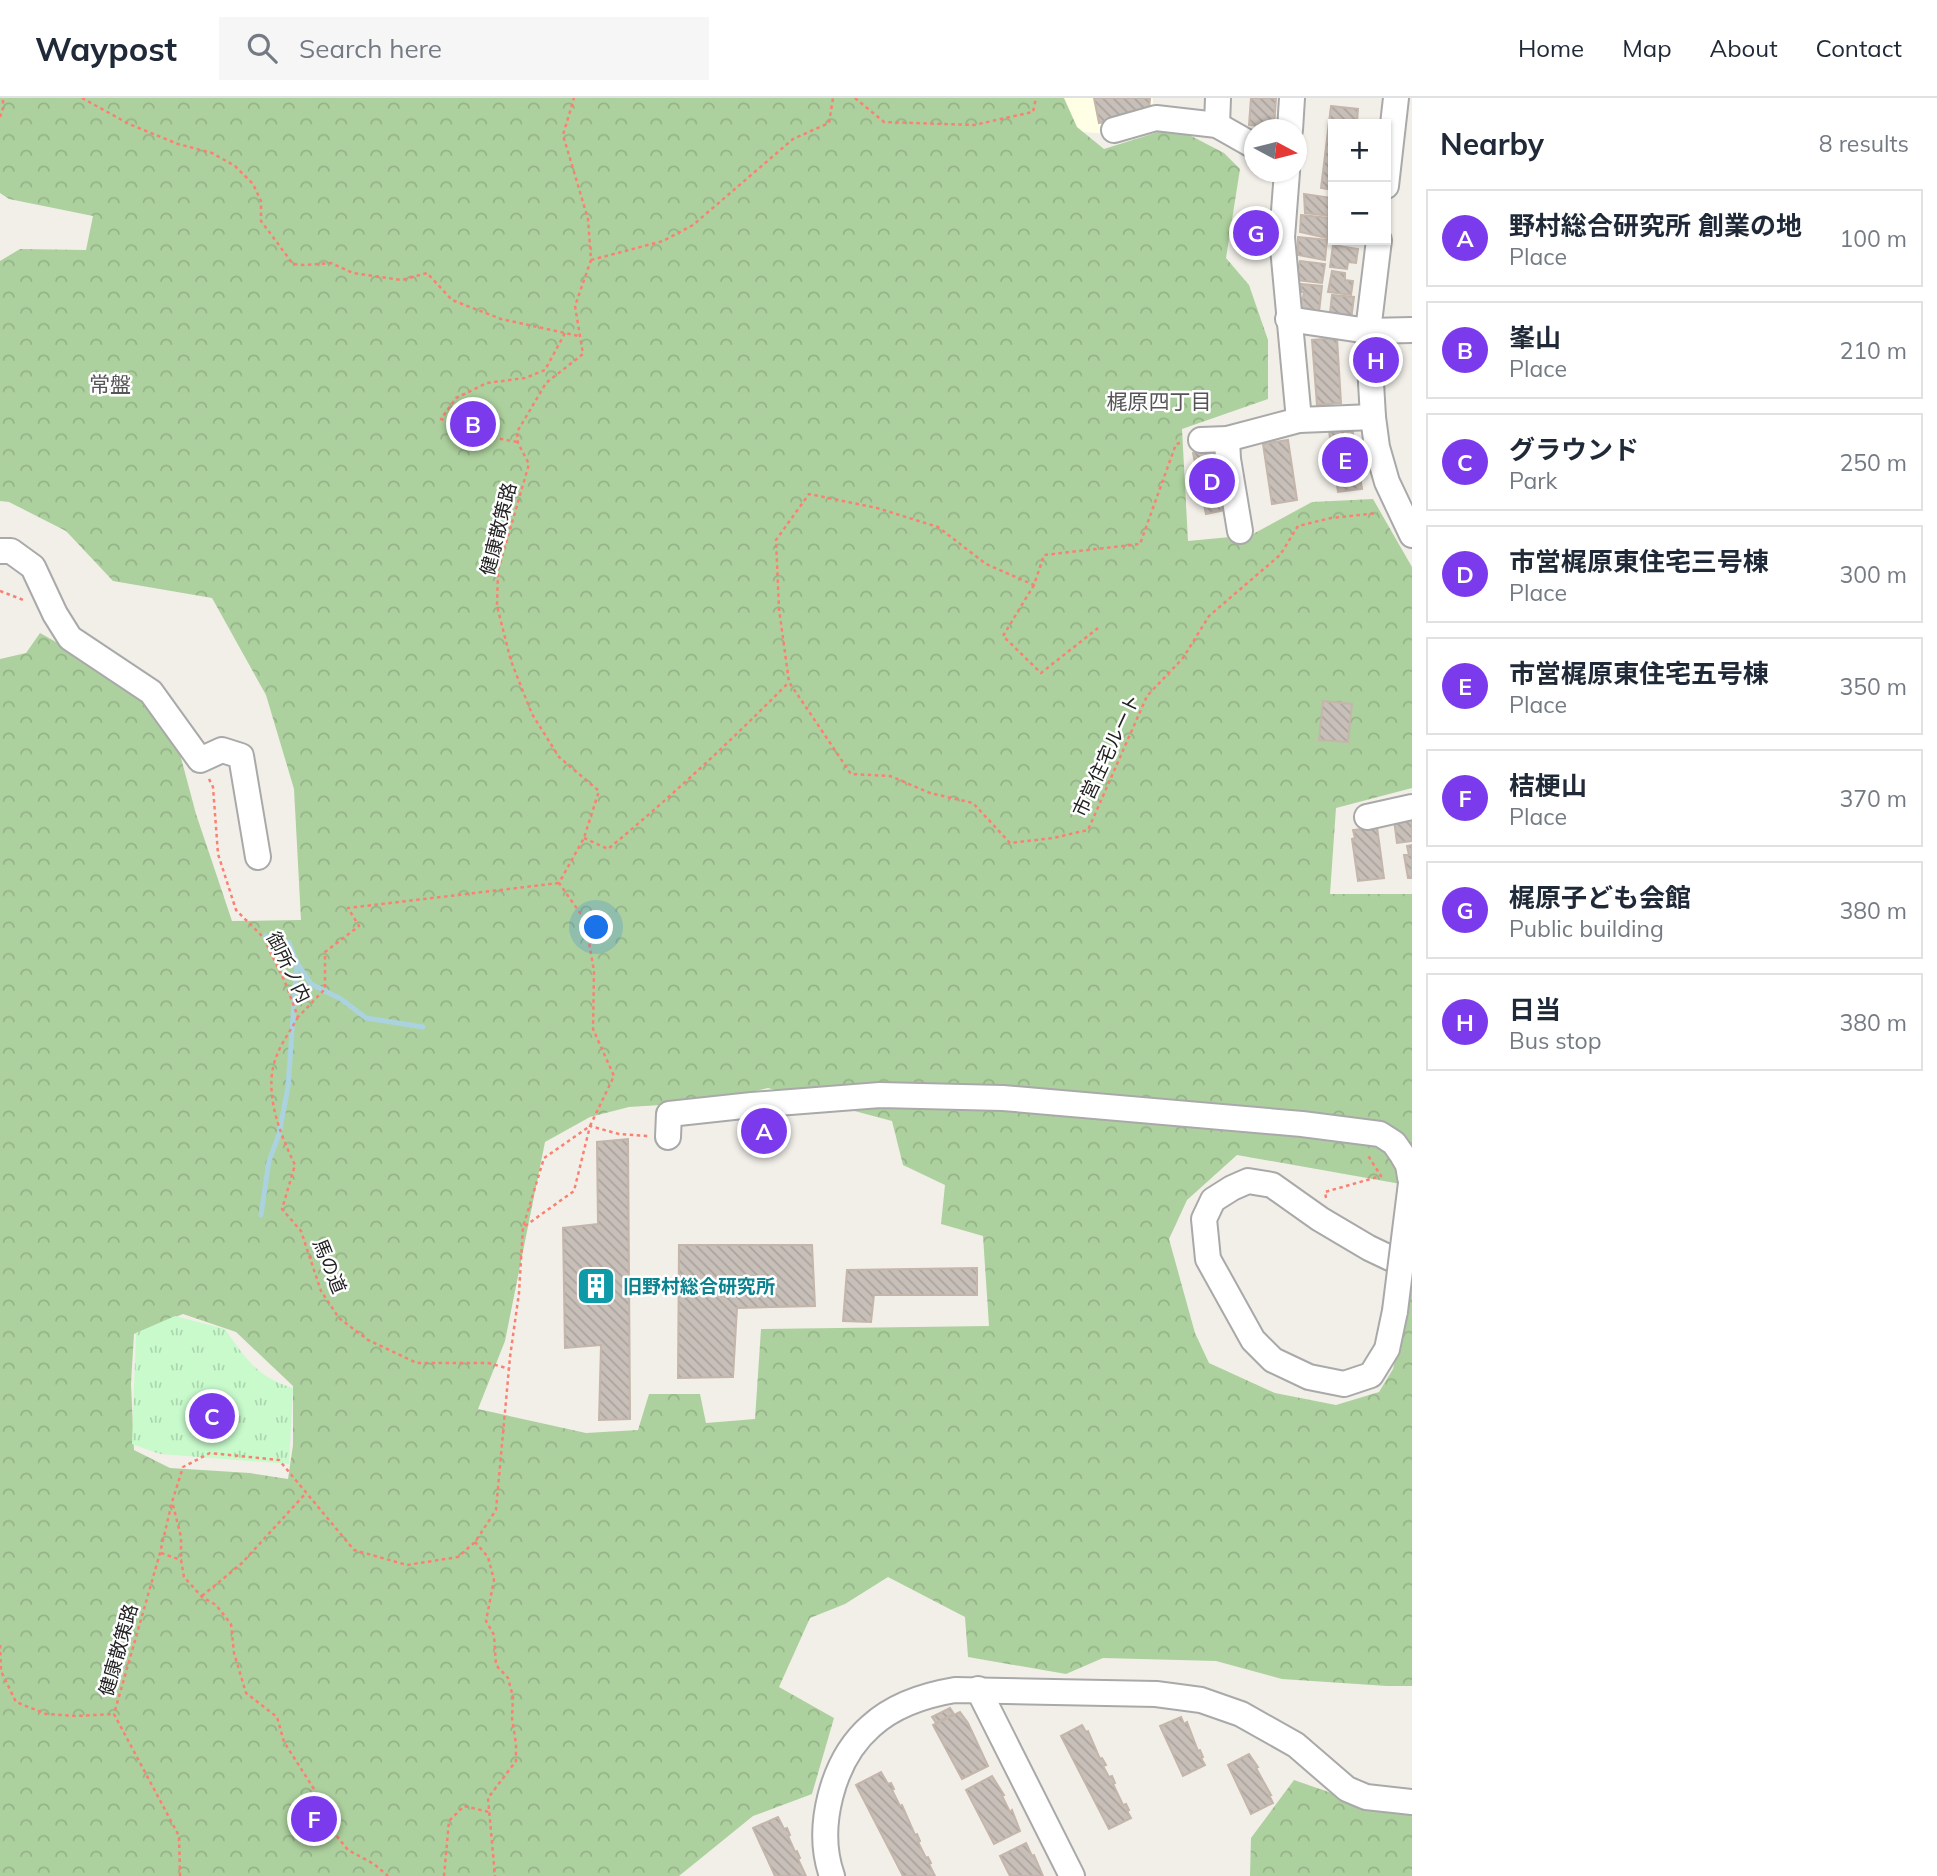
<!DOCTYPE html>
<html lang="en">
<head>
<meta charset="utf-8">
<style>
  :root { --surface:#fff; --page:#f6f6f7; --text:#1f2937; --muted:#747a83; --line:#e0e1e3; --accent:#7c3aed }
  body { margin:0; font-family:Mulish,"Noto Sans JP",sans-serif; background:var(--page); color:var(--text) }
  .controls { position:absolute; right:21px; top:21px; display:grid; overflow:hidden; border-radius:0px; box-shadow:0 2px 5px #0004 }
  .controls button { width:63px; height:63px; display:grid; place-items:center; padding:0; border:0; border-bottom:2px solid var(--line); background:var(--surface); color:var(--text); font:35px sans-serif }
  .compass { position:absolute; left:1244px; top:21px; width:63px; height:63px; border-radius:50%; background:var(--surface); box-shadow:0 2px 5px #0004; rotate:97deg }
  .you { position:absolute; left:597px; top:830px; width:24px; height:24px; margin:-18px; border:5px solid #fff; border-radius:50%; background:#1a73e8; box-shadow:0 0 0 10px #1a73e833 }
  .badge { display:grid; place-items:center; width:46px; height:46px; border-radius:50%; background:var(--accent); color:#fff; font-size:23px; font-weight:700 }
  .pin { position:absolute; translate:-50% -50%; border:4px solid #fff; box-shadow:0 2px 7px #0006 }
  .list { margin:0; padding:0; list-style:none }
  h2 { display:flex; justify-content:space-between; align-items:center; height:91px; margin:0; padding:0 28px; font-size:30px }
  h2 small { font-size:23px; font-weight:400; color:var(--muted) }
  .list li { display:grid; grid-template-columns:46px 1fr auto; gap:21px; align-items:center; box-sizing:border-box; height:98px; margin:0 14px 14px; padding:0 14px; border:2px solid var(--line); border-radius:0px }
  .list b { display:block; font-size:26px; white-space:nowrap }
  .list p { margin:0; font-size:23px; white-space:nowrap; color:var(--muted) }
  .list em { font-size:23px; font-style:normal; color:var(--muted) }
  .icon { flex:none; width:38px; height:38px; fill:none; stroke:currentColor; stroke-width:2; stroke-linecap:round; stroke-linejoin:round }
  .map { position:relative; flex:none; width:1412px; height:1778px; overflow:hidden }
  header { display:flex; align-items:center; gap:42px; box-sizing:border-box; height:98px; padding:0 35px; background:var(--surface); border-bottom:2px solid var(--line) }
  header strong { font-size:33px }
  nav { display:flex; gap:38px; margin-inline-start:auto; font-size:24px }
  .search { width:490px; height:63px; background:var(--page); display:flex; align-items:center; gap:18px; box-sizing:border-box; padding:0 24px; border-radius:0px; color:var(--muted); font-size:26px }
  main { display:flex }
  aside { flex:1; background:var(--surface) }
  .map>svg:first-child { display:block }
  .education { fill:#ffffe5 }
  .forest { fill:url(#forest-crowns); fill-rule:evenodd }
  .park { fill:url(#park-tufts) }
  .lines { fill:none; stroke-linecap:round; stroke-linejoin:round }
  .stream { stroke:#aad3df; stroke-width:5 }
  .building { fill:url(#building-back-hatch); stroke:#c4b6ab; stroke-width:2 }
  .minor-casing { stroke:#a9a9a9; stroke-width:28 }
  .path { stroke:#fa8072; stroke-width:2.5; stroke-dasharray:3.5 3.5; stroke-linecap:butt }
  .minor { stroke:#fff; stroke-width:24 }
  .minor-bridge-casing { stroke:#a9a9a9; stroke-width:28; stroke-linecap:butt }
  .minor-bridge { stroke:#fff; stroke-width:24 }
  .labels { text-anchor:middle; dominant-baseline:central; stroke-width:5; stroke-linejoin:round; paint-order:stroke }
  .street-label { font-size:19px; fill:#222; stroke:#fff }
  .culture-label { font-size:19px; font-weight:bold; fill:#0d838f; stroke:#fff; text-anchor:start }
  .neighbourhood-label { font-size:21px; fill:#555; stroke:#fff }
</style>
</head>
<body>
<header>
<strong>Waypost</strong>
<div class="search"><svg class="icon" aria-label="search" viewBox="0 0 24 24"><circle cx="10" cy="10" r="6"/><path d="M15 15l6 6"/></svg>Search here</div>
<nav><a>Home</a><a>Map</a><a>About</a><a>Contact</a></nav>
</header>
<main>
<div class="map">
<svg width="1412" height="1778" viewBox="0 0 1412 1778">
  <defs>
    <pattern id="forest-crowns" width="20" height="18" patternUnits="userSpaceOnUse" patternTransform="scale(1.75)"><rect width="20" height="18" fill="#add19e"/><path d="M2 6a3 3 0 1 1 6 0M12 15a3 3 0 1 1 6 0" fill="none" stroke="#95b388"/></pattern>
    <pattern id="park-tufts" width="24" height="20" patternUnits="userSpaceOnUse" patternTransform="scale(1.75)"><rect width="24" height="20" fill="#c8facc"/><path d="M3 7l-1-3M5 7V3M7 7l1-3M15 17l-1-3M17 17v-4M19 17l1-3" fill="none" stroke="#acd6af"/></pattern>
    <pattern id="building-back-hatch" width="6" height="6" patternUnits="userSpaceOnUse" patternTransform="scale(1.75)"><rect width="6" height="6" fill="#c7bfb8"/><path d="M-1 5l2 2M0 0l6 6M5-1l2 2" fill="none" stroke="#aba49e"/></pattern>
  </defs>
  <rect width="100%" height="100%" fill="#f2efe9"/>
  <polygon class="education" points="1063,0 1153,0 1152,29 1108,36 1059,32"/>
  <g class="forest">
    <path d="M 0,0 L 1064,0 L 1077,29 L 1104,51 L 1174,29 L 1224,55 L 1240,71 L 1226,160 L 1249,187 L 1268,242 L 1268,301 L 1182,331 L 1188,443 L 1251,437 L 1312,404 L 1373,401 L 1412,469 L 1412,690 L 1336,710 L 1330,796 L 1412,796 L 1412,1088 L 1237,1057 L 1187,1102 L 1169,1141 L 1195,1235 L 1209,1265 L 1275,1295 L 1336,1307 L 1379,1294 L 1393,1271 L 1412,1187 L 1412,1588 L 1387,1588 L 1282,1581 L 1216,1563 L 1103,1560 L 1066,1576 L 968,1559 L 965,1519 L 888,1479 L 845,1506 L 810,1520 L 779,1589 L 834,1620 L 812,1696 L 753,1718 L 679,1778 L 0,1778 L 0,561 L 26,555 L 40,535 L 120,580 L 176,641 L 196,716 L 232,823 L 301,822 L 294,691 L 266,597 L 212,500 L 113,483 L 66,433 L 9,404 L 0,403 L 0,163 L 20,151 L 86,152 L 93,118 L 9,101 L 0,95 ZM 768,990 L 892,1023 L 903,1067 L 945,1087 L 941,1126 L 983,1138 L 989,1228 L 761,1231 L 755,1321 L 706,1325 L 700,1296 L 649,1296 L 638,1332 L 586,1335 L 478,1311 L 505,1243 L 545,1044 L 590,1019 L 629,1009 L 708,1004 ZM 183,1216 L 236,1234 L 293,1288 L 293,1347 L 288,1381 L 250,1375 L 170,1370 L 134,1352 L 131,1286 L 134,1236 Z"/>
    <polygon points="1294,1682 1392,1716 1412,1714 1412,1778 1250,1778 1251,1740"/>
  </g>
  <path class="park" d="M 175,1218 L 225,1231 C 246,1261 257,1279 293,1290 L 289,1366 L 160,1356 L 132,1346 L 136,1235 Z"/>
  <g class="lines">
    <g class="stream">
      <polyline points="265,838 289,845 297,865 311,886 341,901 366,920 423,929"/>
      <polyline points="261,1117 269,1063 279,1036 288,989 297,865"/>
    </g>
  </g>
  <g class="building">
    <polygon points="1094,0 1150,0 1149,14 1099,25"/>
    <polygon points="1251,0 1276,0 1274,29 1249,27"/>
    <polygon points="1331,8 1358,11 1357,24 1373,26 1333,26 1333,92 1321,90"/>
    <polygon points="1304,96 1332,100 1330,118 1305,115"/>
    <polygon points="1301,117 1329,120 1327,140 1300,134"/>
    <polygon points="1298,139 1327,142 1325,162 1298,157"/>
    <polygon points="1333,147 1358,151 1356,165 1348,164 1347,171 1330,169"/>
    <polygon points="1300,163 1325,166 1322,185 1295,182"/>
    <polygon points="1332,173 1345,175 1345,182 1353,183 1351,197 1328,194"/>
    <polygon points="1301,186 1322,188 1319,214 1299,212 1300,200 1303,200 1304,194 1301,194"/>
    <polygon points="1332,197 1354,199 1351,222 1330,215"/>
    <polygon points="1337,240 1341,305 1317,307 1312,242"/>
    <polygon points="1352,329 1362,391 1338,394 1329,333"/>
    <polygon points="1288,342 1297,402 1272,406 1263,346"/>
    <polygon points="1218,350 1230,411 1206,416 1193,355"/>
    <polygon points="1323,603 1352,606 1348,644 1319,642"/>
    <polygon points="1412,720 1412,743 1397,745 1394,722"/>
    <polygon points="1377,729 1384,780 1358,783 1352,741 1355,740 1353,732"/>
    <polygon points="1412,747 1412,780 1408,780 1404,757 1409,757 1407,748"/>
    <polygon points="628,1041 630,1321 599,1322 601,1247 565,1250 563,1130 598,1126 597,1044"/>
    <polygon points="679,1147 812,1147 815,1208 737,1210 733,1279 678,1280"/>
    <polygon points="977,1170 977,1197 874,1197 871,1224 843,1223 847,1172"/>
    <polygon points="950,1610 954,1616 936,1625 932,1619"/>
    <polygon points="960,1614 968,1625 988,1668 962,1681 933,1627"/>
    <polygon points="1181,1619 1184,1626 1187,1624 1198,1653 1200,1652 1203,1659 1201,1660 1205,1667 1183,1678 1160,1628"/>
    <polygon points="1082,1627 1086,1634 1088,1633 1100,1661 1102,1660 1106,1667 1103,1668 1109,1679 1112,1678 1115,1685 1113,1686 1123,1707 1126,1706 1129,1712 1127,1713 1131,1720 1109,1731 1061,1638"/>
    <polygon points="1249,1656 1258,1669 1256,1670 1271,1697 1269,1697 1273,1705 1251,1716 1228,1667"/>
    <polygon points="881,1674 888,1686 891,1685 894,1691 892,1692 900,1708 902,1707 915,1737 917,1736 920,1743 918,1744 926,1760 928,1759 931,1765 929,1766 935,1778 903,1778 856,1687"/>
    <polygon points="992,1678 1004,1697 1002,1698 1010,1714 1012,1712 1020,1733 994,1746 966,1692"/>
    <polygon points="778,1719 784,1731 787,1730 790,1737 788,1738 795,1754 797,1753 800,1760 798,1761 806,1778 775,1778 753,1730"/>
    <polygon points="1026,1745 1032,1758 1034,1757 1043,1778 1010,1778 1000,1758"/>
  </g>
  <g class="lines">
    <g class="minor-casing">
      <g id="minor">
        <polyline points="1217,27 1218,0"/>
        <polyline points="1114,32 1156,20 1217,27 1254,48"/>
        <polyline points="1290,32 1292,0"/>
        <polyline points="1287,74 1282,139 1299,322"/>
        <polyline points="1386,88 1396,0"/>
        <polyline points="1379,142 1368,233 1373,319 1377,349 1387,384 1412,437"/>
        <polyline points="1288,221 1368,233 1412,232"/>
        <polyline points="1227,341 1228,361 1240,433"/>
        <polyline points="1201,342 1227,341 1299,322 1373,319"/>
        <polyline points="0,453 11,453 33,469 55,516 70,540 151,594 200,662 222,652 241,658 258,759"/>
        <polyline points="1367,719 1412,709"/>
        <polyline points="668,1039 669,1016 752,1007 880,997 1003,1000 1302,1026 1380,1036 1394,1045 1401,1055 1408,1067 1411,1085"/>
        <polyline points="1395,1213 1387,1251 1371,1277 1344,1286 1309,1279 1273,1262 1253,1242 1208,1161 1204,1121 1213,1102 1232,1090 1248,1083 1272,1087 1320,1121 1369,1150 1390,1160 1412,1164"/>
        <polyline points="978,1591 1072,1778"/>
        <path d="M 832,1778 C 815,1730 832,1662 871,1628 C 894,1607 925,1597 955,1592 L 1156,1596 L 1201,1602 L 1241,1616 L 1296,1647 L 1347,1691 L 1366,1699 L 1412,1704"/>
      </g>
    </g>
    <g class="path">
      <polyline points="82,0 129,26 178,46 212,55 235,68 253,86 261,103 261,123 293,166 304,167 331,165 353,175 402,182 427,175 452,202 501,221 579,238"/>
      <polyline points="855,0 884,24 974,27 1033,14 1036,0"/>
      <polyline points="0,19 3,10 3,0"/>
      <polyline points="591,162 663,143 693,127 793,41 829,25 833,0"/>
      <polyline points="517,344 496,340 441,321 456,300 487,285 525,280 545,272 565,235"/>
      <polyline points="1180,345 1176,346 1140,446 1044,457 1034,487 986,466 938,429 877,410 809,396 776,442 779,511 789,584 851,676 890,678 930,695 973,705 1010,745 1053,740 1088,732 1147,598 1183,560 1209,518 1280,457 1298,428 1331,420 1378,415"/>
      <polyline points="1034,487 1003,538 1041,575 1098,530"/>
      <polyline points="0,493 26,503"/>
      <polyline points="209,681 213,689 218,756 236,812 263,839 285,884 298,919 325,891 325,854 359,828 348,810 559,785"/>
      <path d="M 584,740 L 608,751 C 672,698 731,643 789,584"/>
      <path d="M 298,919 C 291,932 282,944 277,957 C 262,992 280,1036 295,1067 L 282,1111 L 301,1133 L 321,1193 L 339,1220 L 368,1242 L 417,1265 L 488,1265 L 510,1271"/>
      <polyline points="1326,1100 1325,1094 1381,1078 1367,1056"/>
      <polyline points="525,1128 574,1093 590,1028 619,1036 648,1038"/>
      <polyline points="173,1407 181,1439 181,1462"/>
      <polyline points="475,1444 488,1459 494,1482 486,1523 494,1537 496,1567 508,1580 513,1599 512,1620 516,1646 516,1663 488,1700 495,1778"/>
      <polyline points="161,1455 181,1462 184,1479 202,1499 216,1507 231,1526 234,1555 246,1595 277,1619 284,1644 314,1691 331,1731 348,1752 374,1766 388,1778"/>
      <polyline points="202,1498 242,1465 306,1395"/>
      <polyline points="0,1547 1,1573 16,1604 46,1616 76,1618 114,1616"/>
      <polyline points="180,1778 179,1738 114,1616 160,1455 172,1404 183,1369 210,1355 279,1362 354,1452 407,1467 458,1459 475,1444 496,1412 510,1259 519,1195 523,1129 544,1060 590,1028 614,978 593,931 594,873 585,822 559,785 584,740 599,693 559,659 532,616 511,563 497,508 498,473 529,366 518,345 517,334 546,285 583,256 575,208 591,162 588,121 563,37 574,0"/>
      <polyline points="444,1778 449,1723 464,1708 489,1714"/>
    </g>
    <use href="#minor" class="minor"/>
    <g class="minor-bridge-casing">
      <polyline id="minor-bridge" points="1395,1213 1411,1085"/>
    </g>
    <use href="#minor-bridge" class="minor-bridge"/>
  </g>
  <defs>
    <g id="building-square" transform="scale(2.0125)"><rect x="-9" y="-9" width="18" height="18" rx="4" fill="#0f9aa8" stroke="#fff"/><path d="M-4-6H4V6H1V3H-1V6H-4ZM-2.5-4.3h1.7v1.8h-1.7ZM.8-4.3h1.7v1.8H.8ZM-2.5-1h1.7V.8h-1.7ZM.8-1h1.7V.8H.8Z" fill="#fff"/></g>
  </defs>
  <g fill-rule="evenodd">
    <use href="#building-square" x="596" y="1188"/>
  </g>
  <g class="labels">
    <g class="street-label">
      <text transform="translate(498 431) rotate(-76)">健康散策路</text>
      <text transform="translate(1106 657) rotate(-65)">市営住宅ルート</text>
      <text transform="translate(289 869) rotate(64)">御所ノ内</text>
      <text transform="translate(330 1168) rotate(68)">馬の道</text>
      <text transform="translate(118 1552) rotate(-74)">健康散策路</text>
    </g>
    <g class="culture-label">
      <text x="623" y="1188">旧野村総合研究所</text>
    </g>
    <g class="neighbourhood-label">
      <text x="110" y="286">常盤</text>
      <text x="1159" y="303">梶原四丁目</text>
    </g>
  </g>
</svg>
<div class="controls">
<button>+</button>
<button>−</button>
</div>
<svg class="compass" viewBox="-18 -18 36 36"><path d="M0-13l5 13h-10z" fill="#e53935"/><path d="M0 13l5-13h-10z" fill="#747a83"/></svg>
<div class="you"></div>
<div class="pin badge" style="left:764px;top:1033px">A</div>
<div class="pin badge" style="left:473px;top:326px">B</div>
<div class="pin badge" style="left:212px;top:1318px">C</div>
<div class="pin badge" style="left:1212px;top:383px">D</div>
<div class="pin badge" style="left:1345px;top:362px">E</div>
<div class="pin badge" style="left:314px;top:1721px">F</div>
<div class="pin badge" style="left:1256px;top:135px">G</div>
<div class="pin badge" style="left:1376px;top:262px">H</div>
</div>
<aside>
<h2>Nearby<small>8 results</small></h2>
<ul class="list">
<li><span class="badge">A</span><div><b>野村総合研究所 創業の地</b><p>Place</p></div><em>100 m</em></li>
<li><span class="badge">B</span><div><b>峯山</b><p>Place</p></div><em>210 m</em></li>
<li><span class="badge">C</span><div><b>グラウンド</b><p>Park</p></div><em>250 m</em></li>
<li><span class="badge">D</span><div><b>市営梶原東住宅三号棟</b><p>Place</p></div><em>300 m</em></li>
<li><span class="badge">E</span><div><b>市営梶原東住宅五号棟</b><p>Place</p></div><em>350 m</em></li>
<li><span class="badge">F</span><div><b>桔梗山</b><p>Place</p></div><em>370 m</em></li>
<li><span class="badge">G</span><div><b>梶原子ども会館</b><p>Public building</p></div><em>380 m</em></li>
<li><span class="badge">H</span><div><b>日当</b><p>Bus stop</p></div><em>380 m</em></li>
</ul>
</aside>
</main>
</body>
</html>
